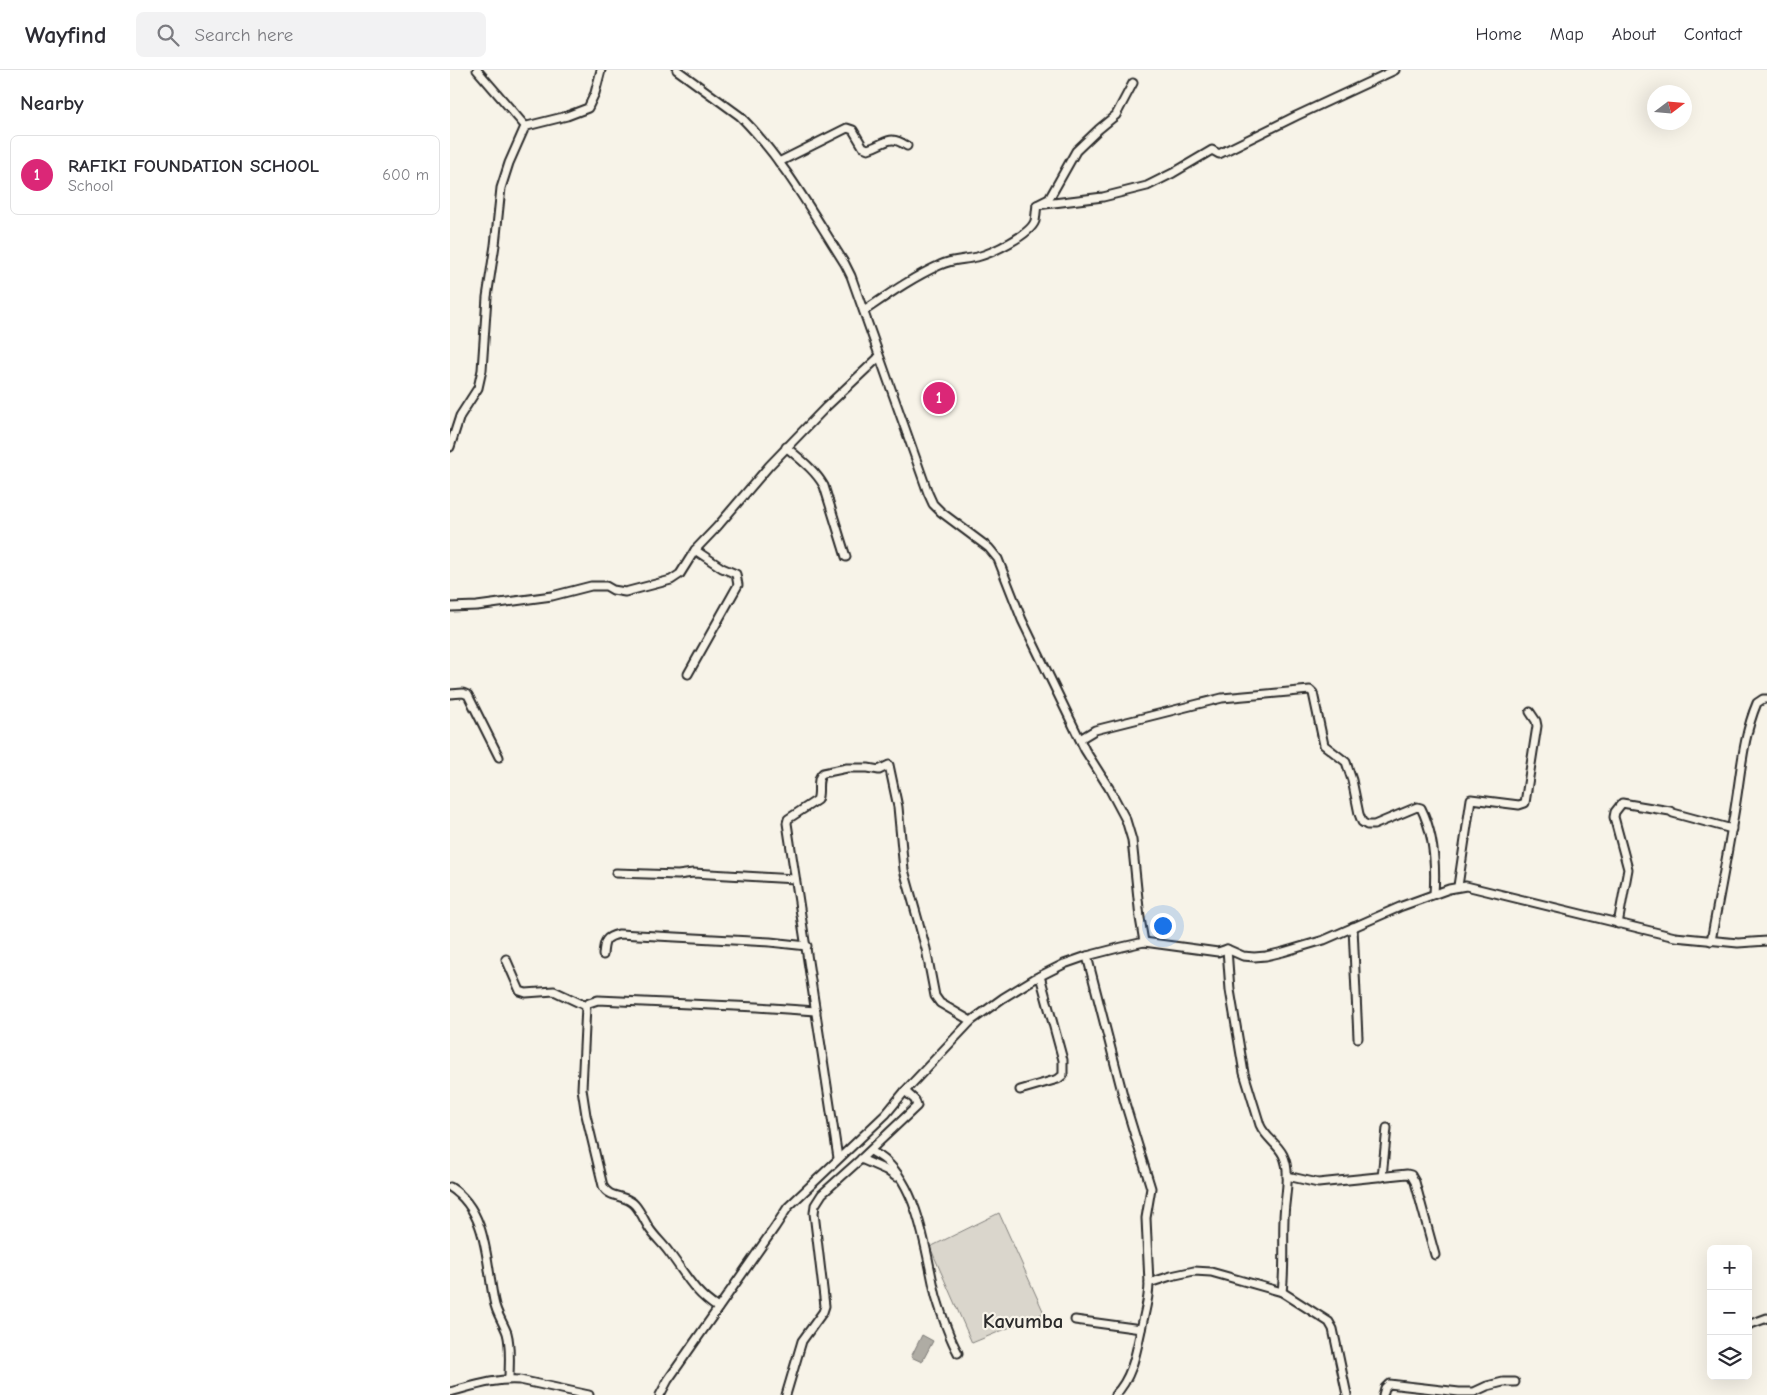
<!DOCTYPE html>
<html lang="en">
<head>
<meta charset="utf-8">
<style>
  :root { --surface:#fff; --page:#f2f2f3; --text:#2b2b33; --muted:#7c7c81; --line:#e1e1e2; --accent:#db2777 }
  body { margin:0; font-family:"Comic Neue",sans-serif; background:var(--page); color:var(--text) }
  .controls { position:absolute; right:15px; bottom:15px; display:grid; overflow:hidden; border-radius:8px; box-shadow:0 5px 20px #0002 }
  .controls button { width:45px; height:45px; display:grid; place-items:center; padding:0; border:0; border-bottom:1px solid var(--line); background:var(--surface); color:var(--text); font:25px sans-serif }
  .compass { position:absolute; left:1197px; top:15px; width:45px; height:45px; border-radius:50%; background:var(--surface); box-shadow:0 5px 20px #0002; rotate:74deg }
  .you { position:absolute; left:712px; top:855px; width:18px; height:18px; margin:-12px; border:4px solid #fff; border-radius:50%; background:#1a73e8; box-shadow:0 0 0 8px #1a73e833 }
  .badge { display:grid; place-items:center; width:32px; height:32px; border-radius:50%; background:var(--accent); color:#fff; font-size:16px; font-weight:700 }
  .pin { position:absolute; translate:-50% -50%; border:2px solid #fff; box-shadow:0 1px 5px #0006 }
  .list { margin:0; padding:0; list-style:none }
  h2 { display:flex; justify-content:space-between; align-items:center; height:65px; margin:0; padding:0 20px; font-size:21px }
  h2 small { font-size:16px; font-weight:400; color:var(--muted) }
  .list li { display:grid; grid-template-columns:32px 1fr auto; gap:15px; align-items:center; box-sizing:border-box; height:80px; margin:0 10px 10px; padding:0 10px; border:1px solid var(--line); border-radius:8px }
  .list b { display:block; font-size:19px; white-space:nowrap }
  .list p { margin:0; font-size:16px; white-space:nowrap; color:var(--muted) }
  .list em { font-size:16px; font-style:normal; color:var(--muted) }
  .icon { flex:none; width:28px; height:28px; fill:none; stroke:currentColor; stroke-width:2; stroke-linecap:round; stroke-linejoin:round }
  .map { position:relative; flex:none; width:1317px; height:1325px; overflow:hidden }
  header { display:flex; align-items:center; gap:30px; box-sizing:border-box; height:70px; padding:0 25px; background:var(--surface); border-bottom:1px solid var(--line) }
  header strong { font-size:24px }
  nav { display:flex; gap:28px; margin-inline-start:auto; font-size:18px }
  .search { width:350px; height:45px; background:var(--page); display:flex; align-items:center; gap:12px; box-sizing:border-box; padding:0 18px; border-radius:8px; color:var(--muted); font-size:19px }
  main { display:flex }
  aside { flex:1; background:var(--surface) }
  .map>svg:first-child { display:block }
  .green { fill:#dad6cc; stroke:#82807c }
  .water { fill:#afaca4; stroke:#7a7874 }
  .lines { fill:none; stroke-linecap:round; stroke-linejoin:round }
  .minor-casing { stroke:#2b2b2b; stroke-width:11 }
  .minor { stroke:#f7f3e8; stroke-width:7 }
  .labels { text-anchor:middle; dominant-baseline:central; stroke-width:4.5; stroke-linejoin:round; paint-order:stroke }
  .quarter-label { font-size:21px; font-weight:bold; fill:#2b2b2b; stroke:#f7f3e8 }
</style>
</head>
<body>
<header>
<strong>Wayfind</strong>
<div class="search"><svg class="icon" aria-label="search" viewBox="0 0 24 24"><circle cx="10" cy="10" r="6"/><path d="M15 15l6 6"/></svg>Search here</div>
<nav><a>Home</a><a>Map</a><a>About</a><a>Contact</a></nav>
</header>
<main>
<aside>
<h2>Nearby<small></small></h2>
<ul class="list">
<li><span class="badge">1</span><div><b>RAFIKI FOUNDATION SCHOOL</b><p>School</p></div><em>600 m</em></li>
</ul>
</aside>
<div class="map">
<svg width="1317" height="1325" viewBox="0 0 1317 1325">
  <rect width="100%" height="100%" fill="#f7f3e8"/>
  <filter id="ink" filterUnits="userSpaceOnUse"><feTurbulence type="fractalNoise" baseFrequency=".02" numOctaves="2"/><feDisplacementMap in="SourceGraphic" scale="10" xChannelSelector="R" yChannelSelector="G"/><feConvolveMatrix kernelMatrix="1 2 1 2 8 2 1 2 1" color-interpolation-filters="sRGB"/></filter>
  <g filter="url(#ink)">
    <polygon class="green" points="549,1143 594,1243 522,1273 480,1177"/>
    <polygon class="water" points="472,1265 483,1271 472,1292 461,1287"/>
    <g class="lines">
      <g class="minor-casing">
        <g id="minor">
          <polyline points="27,0 76,57"/>
          <path d="M 227,0 L 290,46 C 333,89 362,142 395,194 L 401,206 L 478,423 L 483,434 L 491,442 L 539,478 L 548,489 L 572,550 L 635,680 L 659,718 L 676,750 L 682,770 L 690,848 L 694,872"/>
          <path d="M 329,92 L 397,58 L 403,60 L 413,77 L 418,79 C 437,74 438,63 457,76"/>
          <polyline points="587,135 653,127 697,116 723,103 762,80 769,84 846,46 945,0"/>
          <path d="M 414,241 C 439,224 463,207 490,195 C 502,189 514,190 527,187 C 542,183 580,165 585,151 C 586,146 586,140 587,135 L 599,129 L 626,81 L 649,59 L 666,45 L 683,13"/>
          <polyline points="0,377 10,346 28,318 32,300 37,227 45,175 51,118 59,93 74,59 77,56 117,46 138,38 145,23 151,0"/>
          <path d="M 336,377 C 350,389 365,400 374,416 L 396,487"/>
          <polyline points="0,537 27,536 102,526 141,516 156,516 163,520 175,522 221,510 230,504 245,480 267,457 319,396 376,337 429,287"/>
          <polyline points="238,604 288,515 286,504 272,498 245,480"/>
          <polyline points="0,624 13,623 18,625 49,687"/>
          <path d="M 630,669 L 645,660 L 772,628 L 860,620 L 863,623 L 874,675 L 896,692 L 902,710 L 909,744 L 912,752 L 917,755 L 924,755 L 967,737 L 971,738 C 984,764 986,795 984,824"/>
          <polyline points="166,803 228,805 243,803 345,809"/>
          <polyline points="1008,816 1021,729 1069,735 1075,733 1087,656 1086,651 1080,642"/>
          <polyline points="1168,854 1178,799 1164,747 1165,742 1172,733 1220,741 1223,743 1282,759"/>
          <polyline points="903,857 908,968"/>
          <path d="M 1261,871 C 1269,827 1278,782 1285,738 C 1291,703 1293,666 1307,633 L 1313,629 L 1317,629"/>
          <path d="M 777,879 L 780,920 L 794,1003 L 810,1055 C 815,1067 827,1073 833,1085 C 842,1103 834,1130 834,1149 C 833,1174 835,1198 832,1222"/>
          <path d="M 153,885 C 154,871 155,867 169,864 L 320,872 L 357,876"/>
          <polyline points="637,886 675,1033 701,1118 696,1148 699,1213"/>
          <polyline points="56,889 70,921 76,923 104,921 136,936"/>
          <polyline points="570,1020 608,1009 613,1005 613,990 590,906"/>
          <path d="M 421,1081 C 426,1084 432,1087 436,1091 C 470,1121 476,1185 486,1226 C 492,1246 498,1265 508,1283"/>
          <path d="M 388,1088 L 337,753 L 338,749 L 367,730 C 371,721 365,710 373,703 L 397,698 L 418,698 L 429,700 L 439,695 L 448,737 L 454,800 L 476,879 L 485,926 L 490,933 L 521,951"/>
          <polyline points="411,1089 436,1100 446,1107"/>
          <polyline points="837,1106 868,1113 957,1104 961,1105 965,1112 985,1185"/>
          <polyline points="932,1107 937,1058"/>
          <path d="M 0,1117 C 38,1141 36,1192 44,1231 C 46,1243 53,1252 57,1263 C 61,1277 59,1295 59,1309"/>
          <path d="M 268,1238 C 243,1222 235,1203 218,1181 C 212,1173 204,1166 199,1158 C 194,1150 191,1142 185,1135 C 176,1124 159,1129 153,1116 L 136,1045 L 132,1019 L 136,936 L 139,933 L 148,930 L 307,937 L 366,941"/>
          <polyline points="625,1250 691,1259"/>
          <polyline points="1298,1255 1317,1248"/>
          <path d="M 0,1322 C 23,1316 46,1308 70,1310 L 139,1325"/>
          <polyline points="210,1325 218,1310 325,1157 338,1137 436,1044 455,1021 521,951 553,928 584,909 614,894 637,886 672,877 694,872 768,882 777,879 793,886 804,887 816,886 833,882 874,870 952,836 999,819 1016,816 1225,867 1288,873 1317,871"/>
          <polyline points="336,1325 352,1271 373,1242 375,1236 364,1143 365,1135 372,1124 411,1089 467,1036 465,1030 455,1021"/>
          <path d="M 665,1325 C 682,1308 686,1283 691,1260 C 694,1244 699,1230 699,1213 L 721,1206 L 744,1201 L 761,1202 L 832,1222 L 879,1252 L 883,1259 L 897,1325"/>
          <polyline points="933,1325 935,1318 939,1314 1009,1322 1024,1322 1037,1316 1053,1312 1065,1312"/>
        </g>
      </g>
      <use href="#minor" class="minor"/>
    </g>
  </g>
  <g class="labels">
    <g class="quarter-label">
      <text x="573" y="1251">Kavumba</text>
    </g>
  </g>
</svg>
<div class="controls">
<button>+</button>
<button>−</button>
<button><svg class="icon" aria-label="layers" viewBox="0 0 24 24"><path d="M12 4l9 5-9 5-9-5zM3 14l9 5 9-5"/></svg></button>
</div>
<svg class="compass" viewBox="-18 -18 36 36"><path d="M0-13l5 13h-10z" fill="#e53935"/><path d="M0 13l5-13h-10z" fill="#7c7c81"/></svg>
<div class="you"></div>
<div class="pin badge" style="left:489px;top:328px">1</div>
</div>
</main>
</body>
</html>
